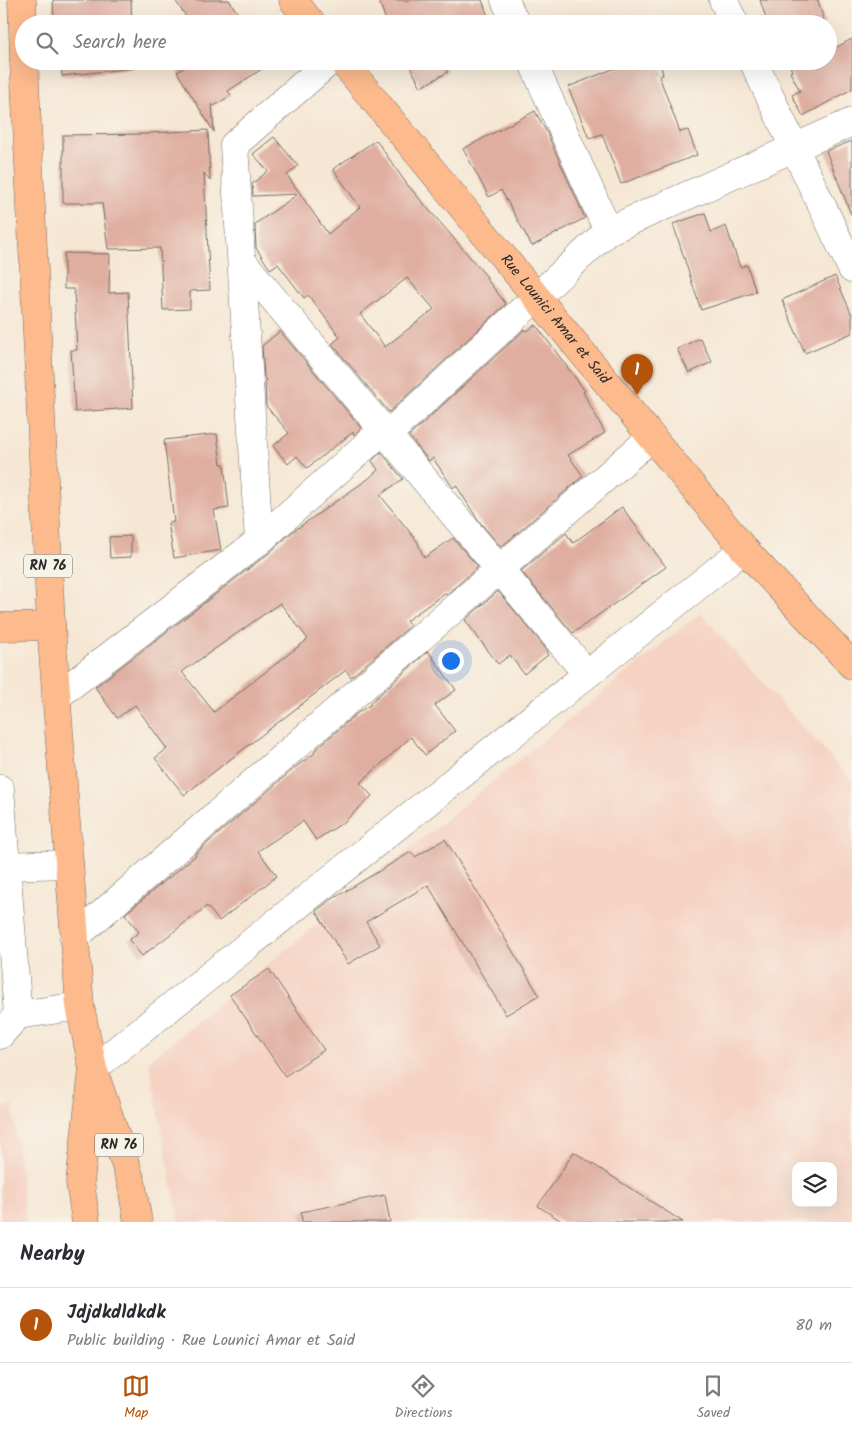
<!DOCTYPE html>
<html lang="en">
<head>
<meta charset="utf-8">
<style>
  :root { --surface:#fff; --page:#f2f2f3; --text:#2b2b33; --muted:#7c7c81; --line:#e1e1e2; --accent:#b45309 }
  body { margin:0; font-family:Kalam,sans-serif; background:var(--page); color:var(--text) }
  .controls { position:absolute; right:15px; bottom:15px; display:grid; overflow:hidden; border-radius:10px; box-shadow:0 5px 20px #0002 }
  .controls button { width:45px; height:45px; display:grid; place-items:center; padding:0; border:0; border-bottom:1px solid var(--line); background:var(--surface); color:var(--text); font:25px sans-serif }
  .you { position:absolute; left:450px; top:660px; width:18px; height:18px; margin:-12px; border:4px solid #fff; border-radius:50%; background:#1a73e8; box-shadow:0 0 0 8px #1a73e833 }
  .badge { display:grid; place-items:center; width:32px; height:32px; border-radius:50%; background:var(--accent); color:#fff; font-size:16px; font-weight:700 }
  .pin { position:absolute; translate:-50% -41px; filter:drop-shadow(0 1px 2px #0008) }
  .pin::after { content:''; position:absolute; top:26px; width:18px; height:15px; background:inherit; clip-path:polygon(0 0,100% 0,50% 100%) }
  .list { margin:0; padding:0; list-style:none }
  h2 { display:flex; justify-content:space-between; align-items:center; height:65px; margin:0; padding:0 20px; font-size:21px }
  h2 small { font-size:16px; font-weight:400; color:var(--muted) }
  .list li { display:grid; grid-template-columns:32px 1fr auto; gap:15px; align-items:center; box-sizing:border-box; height:75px; padding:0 20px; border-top:1px solid var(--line) }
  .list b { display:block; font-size:19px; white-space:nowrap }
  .list p { margin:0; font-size:16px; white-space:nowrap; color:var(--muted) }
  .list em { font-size:16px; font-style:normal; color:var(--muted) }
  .icon { flex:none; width:28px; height:28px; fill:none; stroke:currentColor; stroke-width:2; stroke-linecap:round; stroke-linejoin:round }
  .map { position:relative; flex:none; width:852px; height:1222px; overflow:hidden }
  .search { position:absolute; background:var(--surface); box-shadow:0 5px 20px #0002; left:15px; right:15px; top:15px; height:55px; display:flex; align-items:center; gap:12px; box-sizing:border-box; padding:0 18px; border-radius:28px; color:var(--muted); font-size:19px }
  .sheet { height:140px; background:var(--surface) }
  nav { display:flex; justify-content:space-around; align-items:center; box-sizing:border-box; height:70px; border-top:1px solid var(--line); background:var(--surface); font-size:14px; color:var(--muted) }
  nav a { display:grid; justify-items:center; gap:2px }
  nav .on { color:var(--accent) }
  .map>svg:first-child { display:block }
  .built { fill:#f5d2c2; fill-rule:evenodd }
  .building { fill:#dfaea0; fill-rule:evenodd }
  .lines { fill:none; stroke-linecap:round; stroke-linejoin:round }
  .minor-casing { stroke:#726d66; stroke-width:29 }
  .major-casing { stroke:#726d66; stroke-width:29 }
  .minor { stroke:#fff; stroke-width:28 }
  .major { stroke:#fcba8d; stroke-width:28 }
  .labels { text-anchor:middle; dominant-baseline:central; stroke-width:5; stroke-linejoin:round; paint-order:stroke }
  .shield { fill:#f7f3e8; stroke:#686764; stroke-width:1 }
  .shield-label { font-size:14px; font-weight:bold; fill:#2b2b2b }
  .street-label { font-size:15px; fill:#2b2b2b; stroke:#f7f3e8 }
</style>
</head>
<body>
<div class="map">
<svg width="852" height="1222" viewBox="0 0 852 1222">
  <rect width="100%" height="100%" fill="#f7f3e8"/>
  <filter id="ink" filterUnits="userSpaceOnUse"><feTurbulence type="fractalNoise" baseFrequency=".02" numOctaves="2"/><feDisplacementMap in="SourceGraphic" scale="10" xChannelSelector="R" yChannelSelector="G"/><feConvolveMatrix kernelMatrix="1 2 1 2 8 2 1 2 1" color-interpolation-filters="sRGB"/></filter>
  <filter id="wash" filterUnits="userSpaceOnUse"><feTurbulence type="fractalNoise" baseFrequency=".0096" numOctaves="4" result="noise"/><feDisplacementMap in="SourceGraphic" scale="20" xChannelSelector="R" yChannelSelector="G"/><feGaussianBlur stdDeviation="1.12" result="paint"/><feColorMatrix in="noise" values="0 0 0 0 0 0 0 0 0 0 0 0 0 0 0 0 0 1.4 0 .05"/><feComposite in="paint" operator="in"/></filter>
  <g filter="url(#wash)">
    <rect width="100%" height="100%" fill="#f6e7d4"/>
    <g class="built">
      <path d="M 700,613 L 852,781 L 852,1222 L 179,1222 L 149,1061 ZM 796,1166 L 833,1166 L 833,1203 L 796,1203 Z"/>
      <polygon points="13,1106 26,1222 0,1222 0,1108"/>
    </g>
    <g id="blocks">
      <g class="building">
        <polygon points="53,0 131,0 132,24 54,24"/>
        <polygon points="175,0 229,0 245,24 191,24"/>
        <polygon points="379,0 482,0 491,24 387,24"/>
        <polygon points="760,0 818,0 825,24 768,24"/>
        <polygon points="828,34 833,49 852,39 852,89 803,116 792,95 800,91 790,72 792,71 788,61 828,61"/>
        <polygon points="61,61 133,61 134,68 62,76"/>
        <polygon points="195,61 270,61 271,63 228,91 231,95 214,106 212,104 214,132 177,72"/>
        <polygon points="407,61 465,61 446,69 448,72 421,87"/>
        <polygon points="633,61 660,61 663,75 659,76 680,132 688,130 697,155 621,184 602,134 589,138 568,87"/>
        <polygon points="535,111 546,131 585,218 532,246 501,190 489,197 463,149"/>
        <polygon points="208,130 210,181 204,173 210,290 190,291 190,309 163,310 160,248 108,249 102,203 63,203 63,135 149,134 149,133"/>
        <path d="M 274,137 L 298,166 L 287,175 L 328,234 L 360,207 L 333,169 L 376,140 L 406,183 L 487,277 L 486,278 L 506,304 L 389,412 L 332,344 L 340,337 L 308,295 L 304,298 L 278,264 L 270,269 L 256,248 L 255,224 L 298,194 L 253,196 L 252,184 L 268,171 L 253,154 ZM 407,278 L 434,309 L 385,347 L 360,314 Z"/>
        <polygon points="852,141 852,214 851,214 826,151"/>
        <polygon points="705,213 711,232 726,226 740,267 747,265 756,292 701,310 673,224"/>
        <polygon points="64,253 110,254 109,293 128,292 133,408 75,412 71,350 77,350 74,289 64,289"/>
        <polygon points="835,276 852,315 852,333 805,353 782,300"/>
        <polygon points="536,325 585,391 583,392 605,433 568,455 583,476 501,547 478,520 456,485 453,488 433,458 429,461 409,436 525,329 527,331"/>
        <polygon points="280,331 361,428 354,435 353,432 307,468 297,456 288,464 273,446 289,433 266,406 265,381 266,380 264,377 262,346"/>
        <polygon points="700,338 712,362 689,373 677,349"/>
        <polygon points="217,434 221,464 224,464 229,508 214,510 221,550 174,558 168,523 174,522 164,440"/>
        <path d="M 381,452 L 403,479 L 380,495 L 417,541 L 424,558 L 453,538 L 478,567 L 446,595 L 445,593 L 406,621 L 410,626 L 351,677 L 346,670 L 184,795 L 155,758 L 167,749 L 135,705 L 117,718 L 95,687 L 269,553 L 292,532 L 368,479 L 378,470 L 372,461 ZM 280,603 L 308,639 L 214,712 L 182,672 Z"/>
        <polygon points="622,507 666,567 573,633 521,571 566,533 573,543"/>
        <polygon points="131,536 131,557 110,558 109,537"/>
        <polygon points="498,591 548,651 546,652 548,655 524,674 510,655 498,664 465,620"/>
        <polygon points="428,651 456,690 435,705 455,731 425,755 411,737 360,783 372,796 344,822 316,840 303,821 258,851 277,876 219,921 207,906 142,956 129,940 139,932 125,914 196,855 195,854 298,765 315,753 314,751 356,714 371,704 370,703"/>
        <polygon points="445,839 539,995 506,1015 428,885 366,922 380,945 348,964 316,911 329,901 411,852 415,857"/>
        <polygon points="269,969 324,1050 285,1076 230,995"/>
        <polygon points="574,1152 683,1222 563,1222 538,1206"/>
        <polygon points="385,1195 390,1222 302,1222 301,1212"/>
      </g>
    </g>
  </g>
  <g filter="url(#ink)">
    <use href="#blocks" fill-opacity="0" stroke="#726d66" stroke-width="1"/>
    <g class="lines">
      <g class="minor-casing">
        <g id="minor">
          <polyline points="505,0 516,24"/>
          <polyline points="723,0 735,24"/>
          <polyline points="532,61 608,231"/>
          <polyline points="753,61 852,269"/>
          <polyline points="242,261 587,674"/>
          <polyline points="387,435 608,231 852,122"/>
          <polyline points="259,541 383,430"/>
          <polyline points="56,697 259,541 234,145 330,61"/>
          <polyline points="0,789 18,1015 80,1006"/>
          <polyline points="0,866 69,864"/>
          <polyline points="74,938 652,437"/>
          <polyline points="0,1035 18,1015"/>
          <polyline points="93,1069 744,549"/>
        </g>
      </g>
      <g class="major-casing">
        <g id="major">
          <polyline points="22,0 24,60"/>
          <polyline points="293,0 312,24"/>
          <polyline points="24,61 51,626 80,1006 93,1069 131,1181 138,1222"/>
          <path id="s1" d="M 342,61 L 744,549 L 852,665"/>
          <polyline points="0,627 51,626"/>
          <polyline points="86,1222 80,1182 92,1078"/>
        </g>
      </g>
      <use href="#minor" class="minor"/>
      <use href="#major" class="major"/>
    </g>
  </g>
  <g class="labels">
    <g class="shield">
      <rect x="24" y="554.5" width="48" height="23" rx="4"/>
      <rect x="95" y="1133.5" width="48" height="23" rx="4"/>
    </g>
    <g class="shield-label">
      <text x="48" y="566">RN 76</text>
      <text x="119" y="1145">RN 76</text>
    </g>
    <g class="street-label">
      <text stroke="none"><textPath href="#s1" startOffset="335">Rue Lounici Amar et Said</textPath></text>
    </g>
  </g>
</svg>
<div class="controls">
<button><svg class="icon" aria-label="layers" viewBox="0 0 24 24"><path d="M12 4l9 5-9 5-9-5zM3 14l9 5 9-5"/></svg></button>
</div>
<div class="you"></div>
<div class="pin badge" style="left:637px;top:395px">1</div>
<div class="search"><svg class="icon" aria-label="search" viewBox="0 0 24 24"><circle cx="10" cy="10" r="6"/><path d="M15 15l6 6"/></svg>Search here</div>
</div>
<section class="sheet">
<h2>Nearby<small></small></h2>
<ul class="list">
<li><span class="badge">1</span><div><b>Jdjdkdldkdk</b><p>Public building · Rue Lounici Amar et Said</p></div><em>80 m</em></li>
</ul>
</section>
<nav>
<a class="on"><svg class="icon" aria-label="map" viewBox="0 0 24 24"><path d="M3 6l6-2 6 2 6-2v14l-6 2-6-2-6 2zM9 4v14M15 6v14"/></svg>Map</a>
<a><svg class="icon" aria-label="directions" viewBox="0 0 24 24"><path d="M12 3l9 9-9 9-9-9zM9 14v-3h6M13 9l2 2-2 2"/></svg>Directions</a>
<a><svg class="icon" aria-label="saved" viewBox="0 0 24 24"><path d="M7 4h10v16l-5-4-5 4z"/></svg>Saved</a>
</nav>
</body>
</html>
